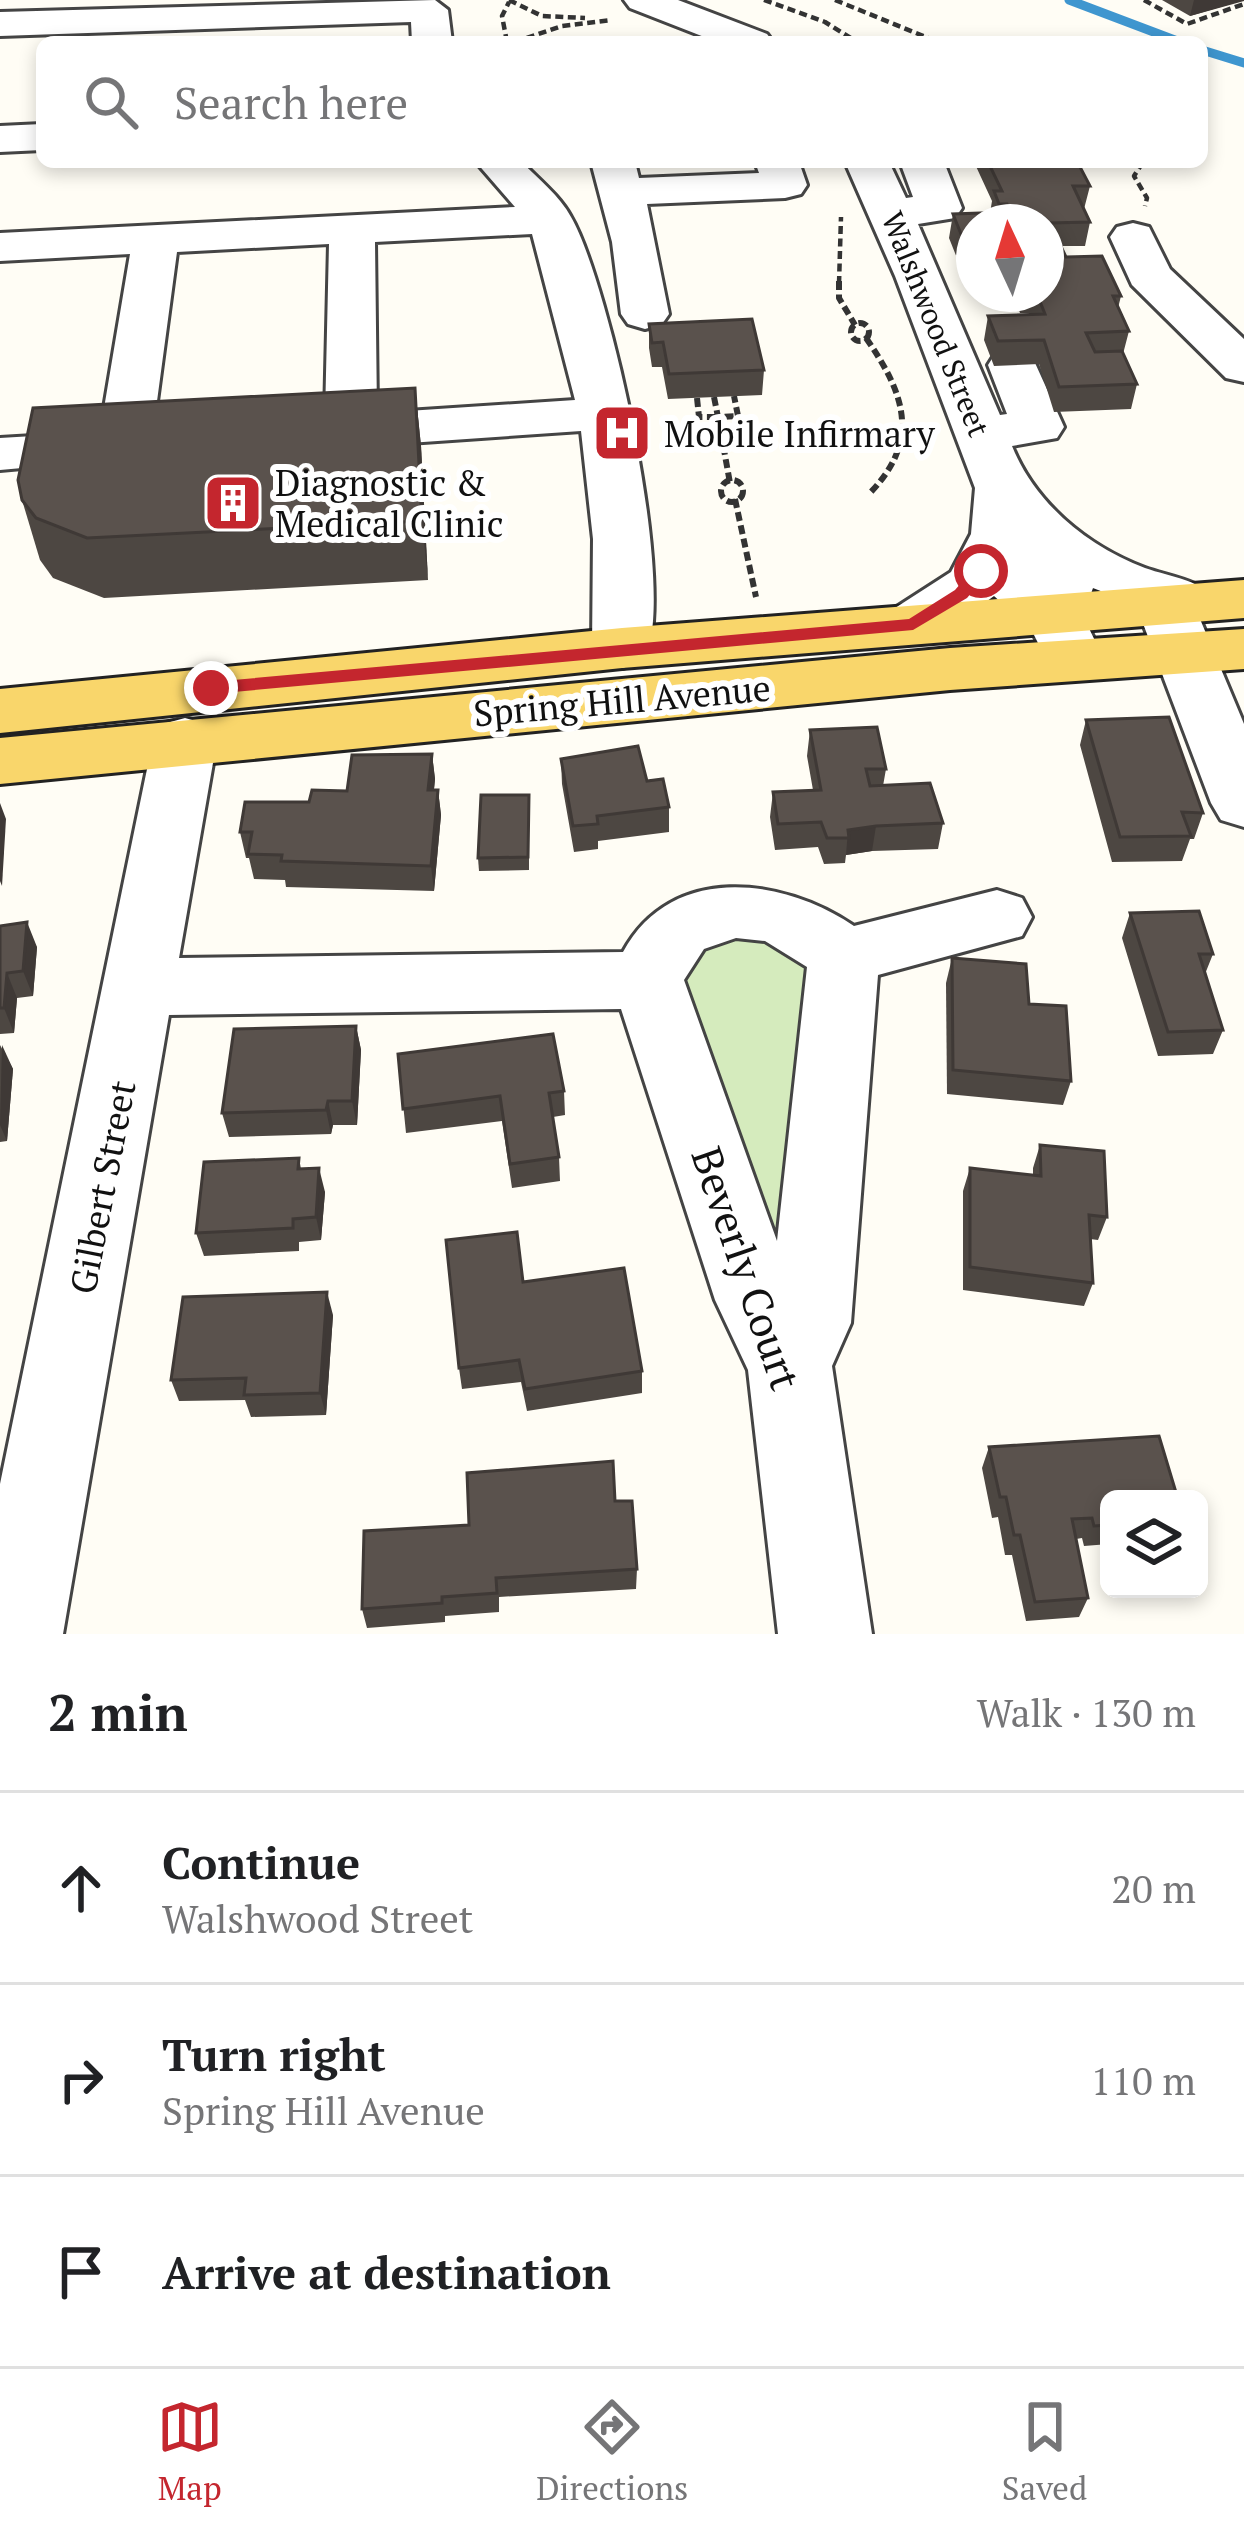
<!DOCTYPE html>
<html lang="en">
<head>
<meta charset="utf-8">
<style>
  :root { --surface:#fff; --page:#f6f6f6; --text:#202124; --muted:#757577; --line:#e0e0e0; --accent:#c4262e }
  body { margin:0; font-family:"PT Serif",serif; background:var(--page); color:var(--text) }
  .controls { position:absolute; right:36px; bottom:36px; display:grid; overflow:hidden; border-radius:18px; box-shadow:0 6px 18px #0003 }
  .controls button { width:108px; height:108px; display:grid; place-items:center; padding:0; border:0; border-bottom:3px solid var(--line); background:var(--surface); color:var(--text); font:60px sans-serif }
  .compass { position:absolute; left:956px; top:204px; width:108px; height:108px; border-radius:50%; background:var(--surface); box-shadow:0 6px 18px #0003; rotate:356deg }
  .stop { position:absolute; width:36px; height:36px; margin:-27px; border:9px solid #c4262e; border-radius:50%; background:#fff }
  .stop.end { background:#c4262e; border-color:#fff; box-shadow:0 3px 12px #0008 }
  .list { margin:0; padding:0; list-style:none }
  h2 { display:flex; justify-content:space-between; align-items:center; height:156px; margin:0; padding:0 48px; font-size:51px }
  h2 small { font-size:39px; font-weight:400; color:var(--muted) }
  .list li { display:grid; grid-template-columns:78px 1fr auto; gap:36px; align-items:center; box-sizing:border-box; height:192px; padding:0 48px; border-top:3px solid var(--line) }
  .list b { display:block; font-size:45px; white-space:nowrap }
  .list p { margin:0; font-size:39px; white-space:nowrap; color:var(--muted) }
  .list em { font-size:39px; font-style:normal; color:var(--muted) }
  .icon { flex:none; width:66px; height:66px; fill:none; stroke:currentColor; stroke-width:2; stroke-linecap:round; stroke-linejoin:round }
  .map { position:relative; flex:none; width:1244px; height:1634px; overflow:hidden }
  .search { position:absolute; background:var(--surface); box-shadow:0 6px 18px #0003; left:36px; right:36px; top:36px; height:132px; display:flex; align-items:center; gap:30px; box-sizing:border-box; padding:0 42px; border-radius:18px; color:var(--muted); font-size:45px }
  .sheet { height:732px; background:var(--surface) }
  nav { display:flex; justify-content:space-around; align-items:center; box-sizing:border-box; height:168px; border-top:3px solid var(--line); background:var(--surface); font-size:33px; color:var(--muted) }
  nav a { display:grid; justify-items:center; gap:6px }
  nav .on { color:var(--accent) }
  .map>svg:first-child { display:block }
  .green { fill:#d5ebbd }
  .lines { fill:none; stroke-linecap:round; stroke-linejoin:round }
  .stream { stroke:#3f96cf; stroke-width:9 }
  .minor-casing { stroke:#444; stroke-width:6 }
  .major-casing { stroke:#222; stroke-width:6 }
  .path-far1 { stroke:#333; stroke-width:4.5; stroke-dasharray:8 4.5; stroke-linecap:butt }
  .path { stroke:#333; stroke-width:6; stroke-dasharray:9 4.5; stroke-linecap:butt }
  .minor { fill:#fff; fill-rule:evenodd }
  .major { fill:#f9d66b; fill-rule:evenodd }
  .wall { fill:#4d4742 }
  .shaded-wall { fill:#3f3936 }
  .building { fill:#5a524d; stroke:#3f3936; stroke-width:3 }
  .route { fill:#c4262e }
  .labels { text-anchor:middle; dominant-baseline:central; stroke-width:12; stroke-linejoin:round; paint-order:stroke }
  .far-street-label { font-size:30px; fill:#111; stroke:#fff }
  .poi-label { font-size:36px; fill:#111; stroke:#fff; text-anchor:start }
  .street-label { font-size:36px; fill:#111; stroke:#fff }
  .near-street-label { font-size:42px; fill:#111; stroke:#fff }
</style>
</head>
<body>
<div class="map">
<svg width="1244" height="1634" viewBox="0 0 1244 1634">
  <rect width="100%" height="100%" fill="#fffdf5"/>
  <polygon class="green" points="735,924 809,963 780,1249 675,974 676,966"/>
  <g class="lines">
    <g class="stream">
      <polyline points="1069,0 1180,42"/>
      <polyline points="1202,50 1244,63"/>
    </g>
    <g class="minor-casing">
      <g id="minor">
        <polygon points="435,0 448,10 452,42 412,42 411,22 0,36 0,12"/>
        <polygon points="624,0 678,0 767,34 773,42 717,42 630,8"/>
        <polygon points="42,124 42,150 0,152 0,126"/>
        <path d="M 476,162 L 522,162 C 538,179 560,196 571,217 C 609,282 681,601 643,662 L 622,668 L 601,662 L 592,648 L 593,539 L 581,431 L 351,447 L 308,443 L 301,432 L 308,421 L 325,417 L 329,244 L 177,252 L 151,446 L 143,457 L 0,470 L 0,438 L 100,432 L 130,254 L 0,261 L 0,233 L 515,207 ZM 532,234 L 575,400 L 377,413 L 375,242 Z"/>
        <polygon points="591,162 635,162 639,178 759,173 755,162 799,162 807,185 801,194 785,198 647,204 669,314 662,324 645,329 628,324 621,314 612,242"/>
        <path d="M 845,162 L 889,162 L 906,198 L 913,197 L 900,162 L 944,162 L 962,208 L 955,218 L 918,224 L 1000,415 L 1007,414 L 988,365 L 995,354 L 1013,350 L 1031,354 L 1064,427 L 1057,438 L 1012,446 C 1035,503 1087,546 1145,568 C 1170,577 1204,580 1218,603 L 1210,616 L 1200,619 L 1244,724 L 1244,827 L 1221,820 L 1211,803 L 1136,605 L 1093,588 L 1083,616 L 1099,649 L 1090,663 L 1069,669 L 1048,663 L 1031,629 L 994,596 C 962,619 933,649 892,638 L 883,624 L 892,610 L 951,572 L 971,534 L 975,488 L 895,276 Z"/>
        <polygon points="1133,223 1149,227 1170,269 1244,339 1244,382 1226,378 1132,285 1110,237 1117,227"/>
        <path d="M 185,718 L 207,724 L 217,740 L 179,958 L 623,952 C 671,863 782,877 854,926 L 997,890 L 1022,898 L 1032,917 L 1022,936 L 878,975 L 851,1323 L 832,1366 L 872,1634 L 778,1634 L 748,1370 L 715,1300 L 621,1009 L 169,1015 L 63,1634 L 0,1634 L 0,1484 L 153,740 L 163,724 ZM 736,938 L 765,941 L 807,967 L 777,1241 L 684,980 L 704,949 Z"/>
      </g>
    </g>
    <g class="major-casing">
      <g id="major">
        <polygon points="1244,580 1244,618 622,668 0,733 0,689 622,628"/>
        <polygon points="1244,629 1244,669 950,690 0,784 0,738 950,648"/>
      </g>
    </g>
    <g class="path-far1">
      <polyline points="509,0 542,16 585,18"/>
      <polyline points="764,0 825,22 857,42"/>
      <polyline points="835,0 938,42"/>
      <polyline points="1144,0 1187,24 1244,4"/>
      <polyline points="507,42 502,16 509,2"/>
      <polyline points="515,42 562,26 611,20"/>
      <polyline points="1143,162 1134,176 1147,198 1145,206"/>
      <polyline points="839,284 841,217"/>
    </g>
    <g class="path">
      <polyline points="839,281 839,298 855,325"/>
      <circle cx="860" cy="332" r="9"/>
      <path d="M 866,338 C 905,394 921,440 870,493"/>
      <polyline points="714,397 718,417 738,416 734,396"/>
      <polyline points="697,398 699,417 718,417 730,483"/>
      <circle cx="732" cy="491" r="11"/>
      <polyline points="735,499 756,597"/>
    </g>
    <use href="#minor" class="minor"/>
    <use href="#major" class="major"/>
  </g>
  <g class="wall">
    <polygon points="1162,0 1244,0 1190,16"/>
    <polygon points="974,162 1060,162 1090,186 1084,209 1090,222 1085,246 1061,246 1066,257 1121,296 1118,308 1129,331 1123,354 1137,384 1131,409 1054,412 1039,364 994,366 984,340 988,316 1030,314 1029,313 1020,313 1016,302 988,304 983,294 1046,294 974,222 974,270 969,258 957,258 949,238 953,214 990,213 992,201"/>
    <polygon points="649,324 764,370 762,395 668,399 662,367 652,367 649,348"/>
    <polygon points="415,388 421,446 428,580 104,598 53,578 40,560 22,500"/>
    <polygon points="1086,720 1203,813 1194,839 1190,839 1182,861 1112,862 1080,745"/>
    <polygon points="810,730 886,769 883,786 943,823 938,849 872,851 846,855 845,863 824,864 818,847 775,850 770,817 773,792 813,790 807,756"/>
    <polygon points="432,754 435,779 434,790 438,790 441,815 434,891 286,887 285,880 254,879 249,858 246,858 240,832 309,802 347,791"/>
    <polygon points="561,759 647,781 669,807 669,832 598,841 598,849 574,852 562,784"/>
    <polygon points="529,795 529,870 479,871 478,858"/>
    <polygon points="1130,913 1213,954 1205,974 1223,1030 1213,1054 1158,1056 1122,938"/>
    <polygon points="0,926 37,947 33,996 17,998 14,1033 0,1034"/>
    <polygon points="952,958 1029,1004 1071,1081 1063,1105 947,1094 946,983"/>
    <polygon points="356,1026 361,1050 357,1125 333,1125 331,1134 229,1137 222,1113"/>
    <polygon points="0,1045 13,1069 7,1141 0,1142"/>
    <polygon points="398,1054 564,1091 565,1115 553,1117 559,1157 560,1181 512,1188 502,1121 406,1133"/>
    <polygon points="1040,1145 1107,1217 1098,1240 1090,1239 1093,1283 1084,1306 963,1290 963,1191 970,1168 1033,1175 1033,1168"/>
    <polygon points="299,1158 301,1169 325,1192 321,1240 299,1242 299,1251 204,1256 196,1233"/>
    <polygon points="523,1282 642,1371 642,1393 527,1411 521,1382 462,1389 459,1368"/>
    <polygon points="333,1315 326,1415 251,1417 245,1400 179,1401 171,1380"/>
    <polygon points="989,1447 1109,1499 1109,1544 1084,1546 1082,1538 1076,1539 1088,1598 1079,1617 1026,1621 1012,1555 1005,1555 998,1517 992,1518 982,1468"/>
    <polygon points="615,1501 637,1569 636,1589 499,1597 499,1612 445,1616 445,1622 367,1628 362,1609 469,1525"/>
  </g>
  <g class="shaded-wall">
    <polygon points="1194,0 1244,0 1244,1 1190,16"/>
    <polygon points="415,388 421,446 428,580 422,521"/>
    <polygon points="432,754 435,779 431,816 428,790"/>
    <polygon points="438,790 441,815 434,891 431,866"/>
    <polygon points="0,803 6,819 2,886 0,881"/>
    <polygon points="876,826 872,851 846,855 848,830"/>
    <polygon points="27,922 37,947 33,996 23,971"/>
    <polygon points="7,973 17,998 14,1033 4,1008"/>
    <polygon points="356,1026 361,1050 357,1125 352,1101"/>
    <polygon points="2,1045 13,1069 7,1141 0,1125"/>
    <polygon points="328,1101 333,1125 331,1134 326,1110"/>
    <polygon points="319,1168 325,1192 321,1240 316,1217"/>
    <polygon points="327,1292 333,1315 326,1415 320,1393"/>
  </g>
  <g class="building">
    <polygon points="988,162 1060,162 1062,165 1079,165 1090,186 1073,186 1090,222 1050,223 1066,257 1102,256 1121,296 1113,296 1129,331 1086,333 1095,352 1122,351 1137,384 1059,387 1044,340 998,341 988,316 1045,314 1037,294 1046,294 1046,222 974,222 974,236 973,234 961,234 953,214 1010,212 1007,204 999,204 994,191 1002,191"/>
    <polygon points="752,319 764,370 669,374 663,342 652,343 649,324"/>
    <polygon points="415,388 422,521 87,538 36,518 22,500 18,480 33,408"/>
    <polygon points="1169,717 1203,813 1182,812 1191,836 1120,837 1086,720"/>
    <polygon points="877,727 886,769 866,769 870,786 930,783 943,823 876,826 848,830 849,838 827,838 821,822 778,824 773,792 821,790 810,730"/>
    <polygon points="638,746 647,781 663,779 669,807 597,816 598,824 573,826 561,759"/>
    <polygon points="432,754 428,790 438,790 431,866 281,861 282,855 248,854 252,832 240,832 245,802 309,802 312,790 347,791 352,755"/>
    <polygon points="481,795 529,795 528,857 478,858"/>
    <polygon points="1199,911 1213,954 1199,954 1223,1030 1168,1032 1130,913"/>
    <polygon points="27,922 23,971 7,973 4,1008 0,1008 0,926"/>
    <polygon points="952,958 1026,964 1029,1004 1066,1006 1071,1081 953,1070"/>
    <polygon points="356,1026 352,1101 328,1101 326,1110 222,1113 234,1029"/>
    <polygon points="553,1034 564,1091 549,1093 559,1157 510,1164 500,1096 403,1109 398,1054"/>
    <polygon points="1040,1145 1104,1151 1107,1217 1089,1215 1093,1283 970,1267 970,1168 1041,1176"/>
    <polygon points="299,1158 298,1169 319,1168 316,1217 293,1219 293,1228 196,1233 204,1162"/>
    <polygon points="517,1232 523,1282 624,1268 642,1371 525,1389 519,1360 459,1368 446,1240"/>
    <polygon points="327,1292 320,1393 244,1395 246,1378 171,1380 183,1297"/>
    <polygon points="1159,1436 1178,1499 1109,1499 1109,1525 1094,1526 1092,1518 1072,1519 1088,1598 1035,1602 1020,1535 1014,1535 1006,1497 1000,1497 989,1447"/>
    <polygon points="613,1461 615,1501 632,1501 637,1569 496,1578 497,1593 442,1597 442,1603 362,1609 364,1531 469,1525 467,1473"/>
  </g>
  <polygon class="route" points="975,567 990,571 967,598 913,630 211,694 202,688 211,682 909,619 955,590"/>
  <defs>
    <g id="hospital-square" transform="scale(3)"><rect x="-9" y="-9" width="18" height="18" rx="4" fill="#c4262e" stroke="#fff"/><path d="M-5-5h3v3.5h4V-5h3V5h-3V1.5h-4V5h-3Z" fill="#fff"/></g>
    <g id="building-square" transform="scale(3)"><rect x="-9" y="-9" width="18" height="18" rx="4" fill="#c4262e" stroke="#fff"/><path d="M-4-6H4V6H1V3H-1V6H-4ZM-2.5-4.3h1.7v1.8h-1.7ZM.8-4.3h1.7v1.8H.8ZM-2.5-1h1.7V.8h-1.7ZM.8-1h1.7V.8H.8Z" fill="#fff"/></g>
  </defs>
  <g fill-rule="evenodd">
    <use href="#hospital-square" x="622" y="433"/>
    <use href="#building-square" x="233" y="503"/>
  </g>
  <g class="labels">
    <g class="far-street-label">
      <text transform="translate(936 324) rotate(68)">Walshwood Street</text>
    </g>
    <g class="poi-label">
      <text x="664" y="433">Mobile Infirmary</text>
      <text x="275" y="482">Diagnostic &amp;<tspan x="275" dy="41">Medical Clinic</tspan></text>
    </g>
    <g class="street-label">
      <text transform="translate(622 700) rotate(-5)">Spring Hill Avenue</text>
      <text transform="translate(102 1187) rotate(-79)">Gilbert Street</text>
    </g>
    <g class="near-street-label">
      <text transform="translate(747 1268) rotate(71)">Beverly Court</text>
    </g>
  </g>
</svg>
<div class="controls">
<button><svg class="icon" aria-label="layers" viewBox="0 0 24 24"><path d="M12 4l9 5-9 5-9-5zM3 14l9 5 9-5"/></svg></button>
</div>
<svg class="compass" viewBox="-18 -18 36 36"><path d="M0-13l5 13h-10z" fill="#e53935"/><path d="M0 13l5-13h-10z" fill="#757577"/></svg>
<div class="stop" style="left:981px;top:571px"></div>
<div class="stop end" style="left:211px;top:688px"></div>
<div class="search"><svg class="icon" aria-label="search" viewBox="0 0 24 24"><circle cx="10" cy="10" r="6"/><path d="M15 15l6 6"/></svg>Search here</div>
</div>
<section class="sheet">
<h2>2 min<small>Walk · 130 m</small></h2>
<ul class="list">
<li><svg class="icon" aria-label="ahead" viewBox="0 0 24 24"><path d="M12 20V5M6 11l6-6 6 6"/></svg><div><b>Continue</b><p>Walshwood Street</p></div><em>20 m</em></li>
<li><svg class="icon" aria-label="right" viewBox="0 0 24 24"><path d="M7 20v-9h11M14 6l5 5-5 5"/></svg><div><b>Turn right</b><p>Spring Hill Avenue</p></div><em>110 m</em></li>
<li><svg class="icon" aria-label="arrive" viewBox="0 0 24 24"><path d="M6 21V4h12l-3 4 3 4H6"/></svg><div><b>Arrive at destination</b></div></li>
</ul>
</section>
<nav>
<a class="on"><svg class="icon" aria-label="map" viewBox="0 0 24 24"><path d="M3 6l6-2 6 2 6-2v14l-6 2-6-2-6 2zM9 4v14M15 6v14"/></svg>Map</a>
<a><svg class="icon" aria-label="directions" viewBox="0 0 24 24"><path d="M12 3l9 9-9 9-9-9zM9 14v-3h6M13 9l2 2-2 2"/></svg>Directions</a>
<a><svg class="icon" aria-label="saved" viewBox="0 0 24 24"><path d="M7 4h10v16l-5-4-5 4z"/></svg>Saved</a>
</nav>
</body>
</html>
